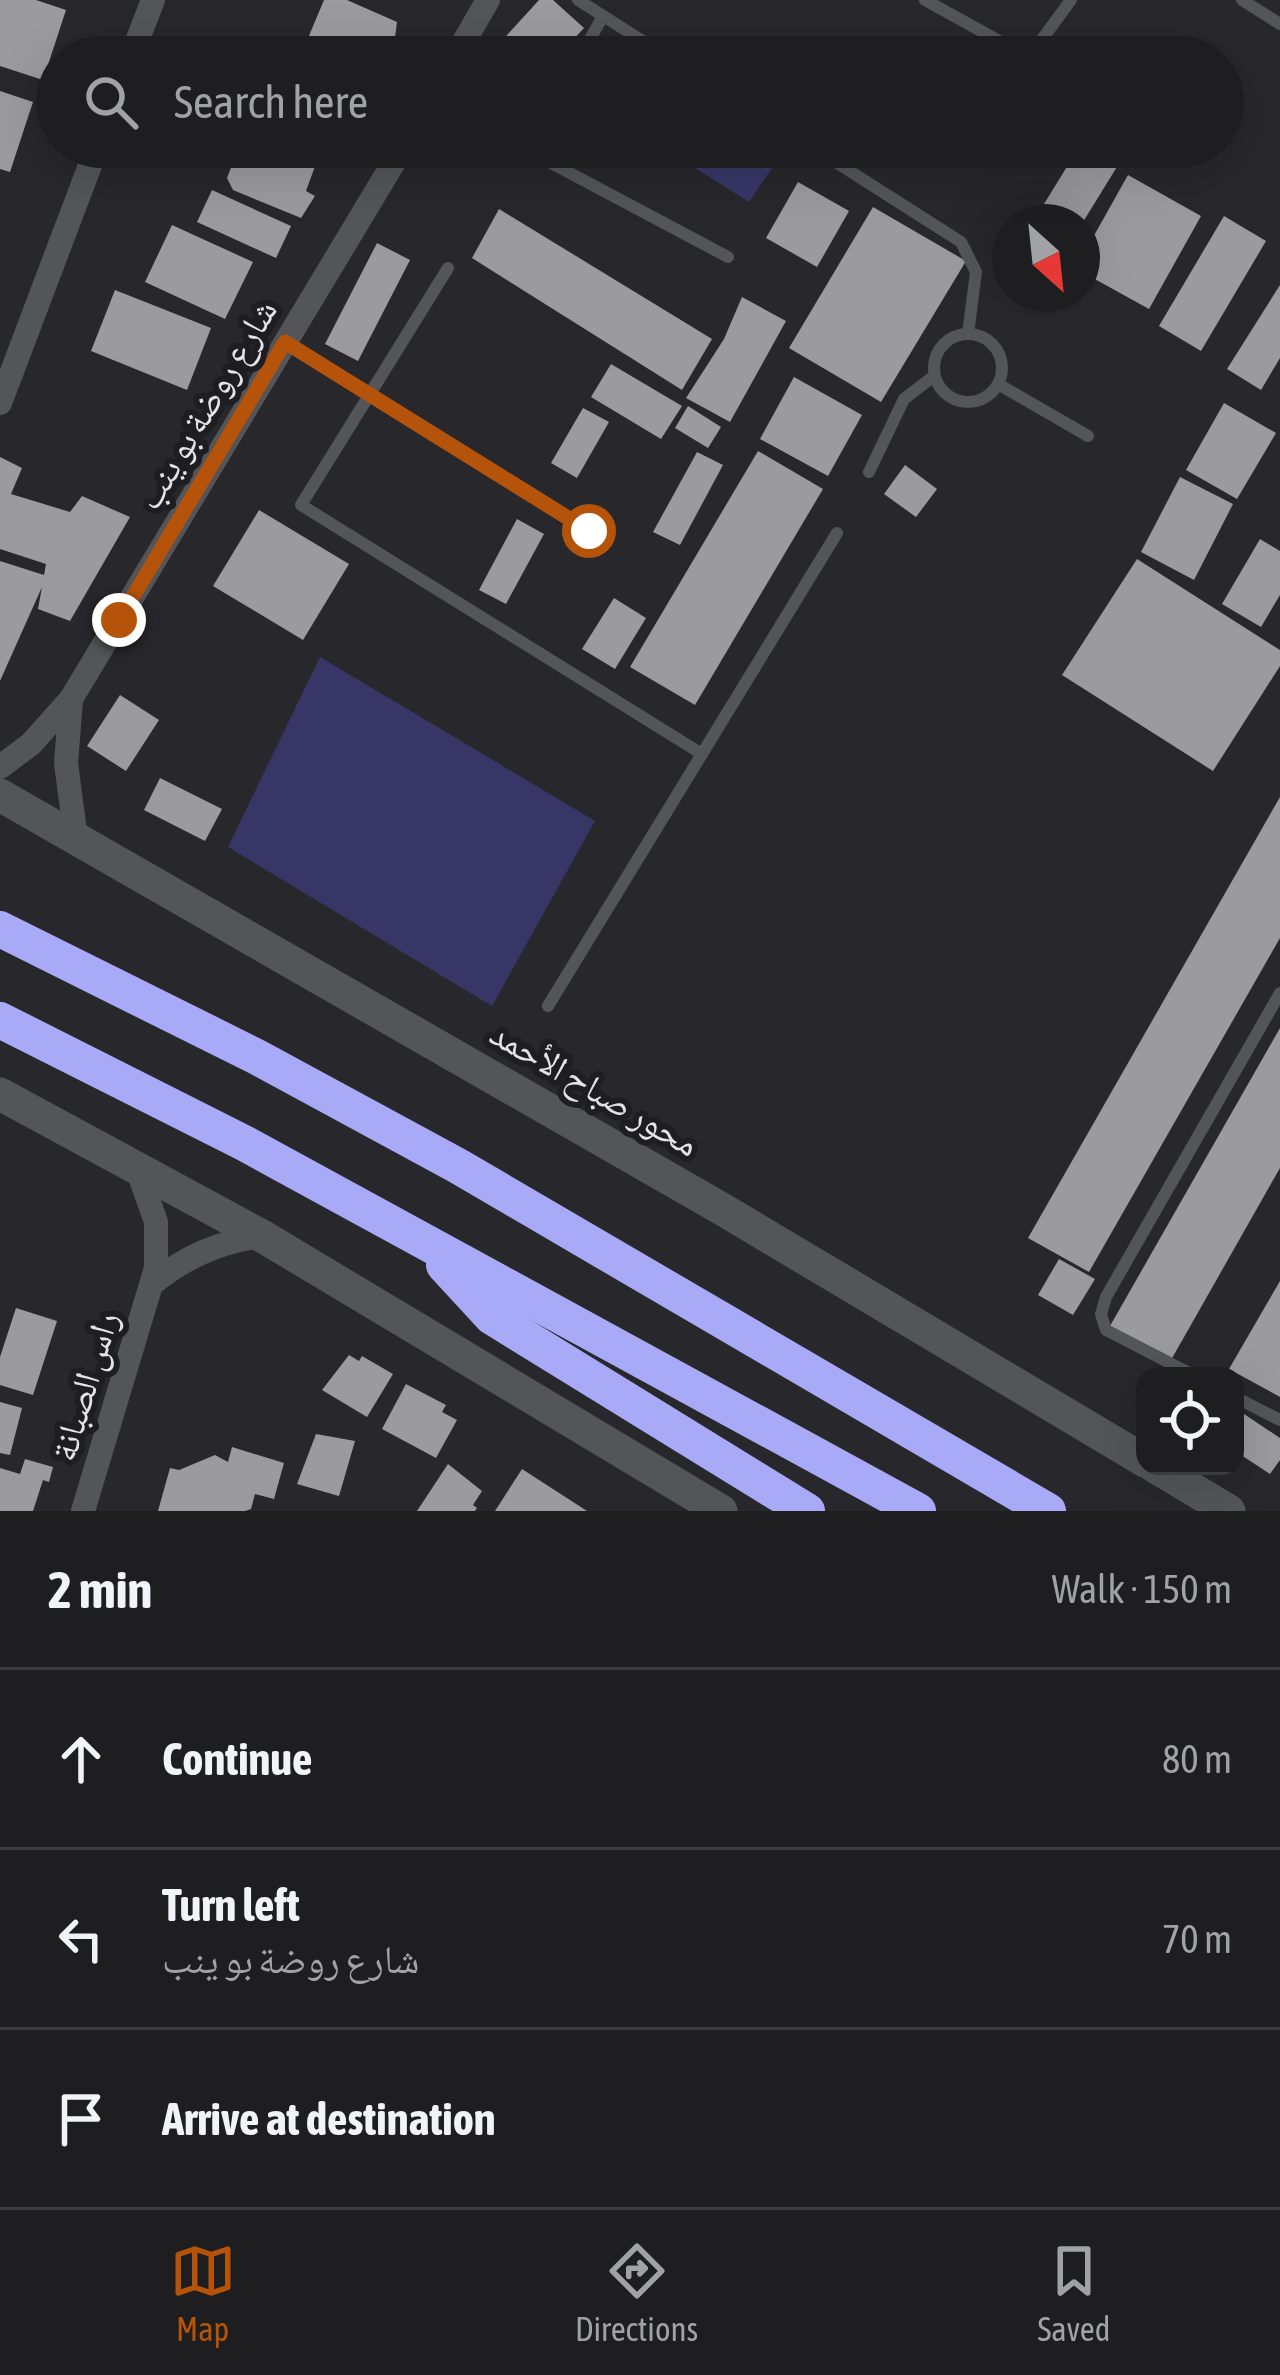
<!DOCTYPE html>
<html lang="en">
<head>
<meta charset="utf-8">
<style>
  :root { --surface:#1e1e21; --page:#26272a; --text:#f1f3f6; --muted:#a1a2a5; --line:#3c3c3f; --accent:#b45309 }
  body { margin:0; font-family:"Asap Condensed","Noto Naskh Arabic",sans-serif; background:var(--page); color:var(--text) }
  .controls { position:absolute; right:36px; bottom:36px; display:grid; overflow:hidden; border-radius:24px; box-shadow:0 12px 48px #0002 }
  .controls button { width:108px; height:108px; display:grid; place-items:center; padding:0; border:0; border-bottom:3px solid var(--line); background:var(--surface); color:var(--text); font:60px sans-serif }
  .compass { position:absolute; left:992px; top:204px; width:108px; height:108px; border-radius:50%; background:var(--surface); box-shadow:0 12px 48px #0002; rotate:153deg }
  .stop { position:absolute; width:36px; height:36px; margin:-27px; border:9px solid #b45309; border-radius:50%; background:#fff }
  .stop.end { background:#b45309; border-color:#fff; box-shadow:0 3px 12px #0008 }
  .list { margin:0; padding:0; list-style:none }
  h2 { display:flex; justify-content:space-between; align-items:center; height:156px; margin:0; padding:0 48px; font-size:51px }
  h2 small { font-size:39px; font-weight:400; color:var(--muted) }
  .list li { display:grid; grid-template-columns:78px 1fr auto; gap:36px; align-items:center; box-sizing:border-box; height:180px; padding:0 48px; border-top:3px solid var(--line) }
  .list b { display:block; font-size:45px; white-space:nowrap }
  .list p { margin:0; font-size:39px; white-space:nowrap; color:var(--muted) }
  .list em { font-size:39px; font-style:normal; color:var(--muted) }
  .icon { flex:none; width:66px; height:66px; fill:none; stroke:currentColor; stroke-width:2; stroke-linecap:round; stroke-linejoin:round }
  .map { position:relative; flex:none; width:1280px; height:1511px; overflow:hidden }
  .search { position:absolute; background:var(--surface); box-shadow:0 12px 48px #0002; left:36px; right:36px; top:36px; height:132px; display:flex; align-items:center; gap:30px; box-sizing:border-box; padding:0 42px; border-radius:66px; color:var(--muted); font-size:45px }
  .sheet { height:696px; background:var(--surface) }
  nav { display:flex; justify-content:space-around; align-items:center; box-sizing:border-box; height:168px; border-top:3px solid var(--line); background:var(--surface); font-size:33px; color:var(--muted) }
  nav a { display:grid; justify-items:center; gap:6px }
  nav .on { color:var(--accent) }
  .map>svg:first-child { display:block }
  .green { fill:#383667 }
  .building { fill:#9b9b9f }
  .lines { fill:none; stroke-linecap:round; stroke-linejoin:round }
  .lane { stroke:#545559; stroke-width:12 }
  .street { stroke:#545559; stroke-width:24 }
  .secondary { stroke:#545559; stroke-width:33 }
  .highway { stroke:#a8a9f7; stroke-width:36 }
  .route { stroke:#b45309; stroke-width:15 }
  .labels { text-anchor:middle; dominant-baseline:central; stroke-width:12; stroke-linejoin:round; paint-order:stroke }
  .street-label { font-size:36px; fill:#e4e4e7; stroke:#1e1e22 }
</style>
</head>
<body>
<div class="map">
<svg width="1280" height="1511" viewBox="0 0 1280 1511">
  <rect width="100%" height="100%" fill="#28282c"/>
  <g class="green">
    <polygon points="662,147 768,147 781,155 749,202"/>
    <polygon points="320,657 595,821 492,1006 228,847"/>
  </g>
  <g class="building">
    <polygon points="0,0 36,0 66,10 43,80 0,66"/>
    <polygon points="324,0 347,0 397,22 394,45 403,57 300,57"/>
    <polygon points="539,0 553,0 584,28 557,57 487,57"/>
    <polygon points="0,91 33,102 10,172 0,169"/>
    <polygon points="239,147 322,147 306,191 315,196 301,218 233,190 227,178"/>
    <polygon points="1079,147 1107,147 1123,157 1083,222 1033,222"/>
    <polygon points="1128,175 1201,216 1149,309 1082,272 1082,257"/>
    <polygon points="798,182 849,211 817,267 766,238"/>
    <polygon points="212,190 291,226 276,258 197,222"/>
    <polygon points="873,207 966,261 881,402 789,348"/>
    <polygon points="499,209 712,339 682,390 472,258"/>
    <polygon points="1224,216 1266,241 1201,351 1159,326"/>
    <polygon points="172,225 253,262 225,319 145,282"/>
    <polygon points="377,243 410,260 358,361 325,344"/>
    <polygon points="1280,285 1280,358 1261,390 1227,369"/>
    <polygon points="115,290 211,328 187,390 91,351"/>
    <polygon points="742,297 786,321 730,422 686,398 724,339"/>
    <polygon points="611,364 682,406 661,439 591,397"/>
    <polygon points="794,377 862,415 828,476 760,439"/>
    <polygon points="1224,403 1276,433 1237,499 1186,470"/>
    <polygon points="688,406 721,427 708,448 675,428"/>
    <polygon points="583,408 609,422 577,478 551,463"/>
    <polygon points="758,451 823,489 695,705 630,667"/>
    <polygon points="697,452 723,465 680,545 653,532"/>
    <polygon points="0,457 22,468 11,494 70,512 82,496 130,517 70,621 38,609 42,587 0,681 0,561 44,575 46,564 0,549"/>
    <polygon points="905,465 937,489 916,517 884,494"/>
    <polygon points="1180,477 1233,504 1194,580 1141,552"/>
    <polygon points="259,510 349,564 303,640 213,586"/>
    <polygon points="517,519 544,534 506,604 479,590"/>
    <polygon points="1260,539 1280,551 1280,595 1261,627 1222,604"/>
    <polygon points="1137,559 1280,650 1280,666 1213,771 1062,675"/>
    <polygon points="614,598 646,618 615,669 582,649"/>
    <polygon points="120,695 159,720 126,771 87,746"/>
    <polygon points="160,778 222,809 205,841 144,810"/>
    <polygon points="1280,797 1280,938 1089,1272 1028,1238"/>
    <polygon points="1280,1028 1280,1168 1171,1360 1110,1326"/>
    <polygon points="1059,1259 1095,1279 1073,1315 1038,1295"/>
    <polygon points="1280,1281 1280,1397 1229,1369"/>
    <polygon points="16,1308 57,1321 33,1395 0,1385 0,1357"/>
    <polygon points="349,1355 359,1361 362,1356 393,1374 367,1417 322,1390"/>
    <polygon points="406,1384 446,1405 442,1412 457,1420 436,1458 382,1429"/>
    <polygon points="0,1402 22,1408 10,1455 0,1453"/>
    <polygon points="1241,1412 1280,1438 1280,1460 1270,1474 1235,1451 1235,1421"/>
    <polygon points="316,1434 355,1441 339,1496 297,1484"/>
    <polygon points="232,1447 284,1463 274,1499 255,1494 251,1509 245,1511 158,1511 170,1468 179,1470 215,1455 228,1462"/>
    <polygon points="25,1459 53,1467 49,1482 43,1480 33,1511 0,1511 0,1468 20,1474"/>
    <polygon points="448,1464 482,1491 473,1505 477,1508 475,1511 417,1511"/>
    <polygon points="522,1469 587,1511 495,1511"/>
  </g>
  <g class="lines">
    <g class="lane">
      <polyline points="578,0 668,57"/>
      <polyline points="925,0 1028,57"/>
      <polyline points="1242,0 1280,24"/>
      <polyline points="580,57 603,16"/>
      <polyline points="1029,57 1071,0"/>
      <polyline points="521,147 728,257"/>
      <polyline points="812,147 961,242 976,272 968,334"/>
      <polyline points="448,268 301,505 702,754"/>
      <circle cx="968" cy="368" r="34"/>
      <polyline points="285,342 588,531"/>
      <polyline points="998,384 1088,436"/>
      <polyline points="869,472 904,399 934,376"/>
      <polyline points="548,1006 837,533"/>
      <polyline points="1195,1376 1106,1330 1101,1314 1106,1297 1280,993"/>
      <polyline points="1235,1397 1280,1420"/>
    </g>
    <g class="street">
      <polyline points="131,57 153,0"/>
      <polyline points="455,57 488,0"/>
      <polyline points="0,403 97,147"/>
      <polyline points="71,701 66,763 76,839"/>
      <polyline points="0,767 31,744 71,699 403,147"/>
      <path d="M 153,1283 C 187,1256 219,1242 262,1236"/>
      <polyline points="83,1511 156,1268 156,1222 137,1168"/>
    </g>
    <g class="secondary">
      <polyline points="0,795 722,1209 1145,1461"/>
      <polyline points="0,1094 262,1236 721,1511"/>
      <polyline points="1154,1466 1229,1511"/>
    </g>
    <g class="highway">
      <polyline points="0,929 257,1057 458,1166 1048,1511"/>
      <polyline points="0,1020 244,1143 918,1511"/>
      <polyline points="444,1265 492,1317 807,1511"/>
    </g>
  </g>
  <g class="lines">
    <polyline class="route" points="119,620 285,342 589,531"/>
  </g>
  <g class="labels">
    <g class="street-label">
      <text transform="translate(206 404) rotate(-59)">شارع روضة بو ينب</text>
      <text transform="translate(595 1088) rotate(30)">محور صباح الأحمد</text>
      <text transform="translate(84 1386) rotate(-73)">راس الصبانة</text>
    </g>
  </g>
</svg>
<div class="controls">
<button><svg class="icon" aria-label="locate" viewBox="0 0 24 24"><circle cx="12" cy="12" r="6"/><path d="M12 2v4M12 18v4M2 12h4M18 12h4"/></svg></button>
</div>
<svg class="compass" viewBox="-18 -18 36 36"><path d="M0-13l5 13h-10z" fill="#e53935"/><path d="M0 13l5-13h-10z" fill="#a1a2a5"/></svg>
<div class="stop" style="left:589px;top:531px"></div>
<div class="stop end" style="left:119px;top:620px"></div>
<div class="search"><svg class="icon" aria-label="search" viewBox="0 0 24 24"><circle cx="10" cy="10" r="6"/><path d="M15 15l6 6"/></svg>Search here</div>
</div>
<section class="sheet">
<h2>2 min<small>Walk · 150 m</small></h2>
<ul class="list">
<li><svg class="icon" aria-label="ahead" viewBox="0 0 24 24"><path d="M12 20V5M6 11l6-6 6 6"/></svg><div><b>Continue</b></div><em>80 m</em></li>
<li><svg class="icon" aria-label="left" viewBox="0 0 24 24"><path d="M17 20v-9H6M10 6l-5 5 5 5"/></svg><div><b>Turn left</b><p>شارع روضة بو ينب</p></div><em>70 m</em></li>
<li><svg class="icon" aria-label="arrive" viewBox="0 0 24 24"><path d="M6 21V4h12l-3 4 3 4H6"/></svg><div><b>Arrive at destination</b></div></li>
</ul>
</section>
<nav>
<a class="on"><svg class="icon" aria-label="map" viewBox="0 0 24 24"><path d="M3 6l6-2 6 2 6-2v14l-6 2-6-2-6 2zM9 4v14M15 6v14"/></svg>Map</a>
<a><svg class="icon" aria-label="directions" viewBox="0 0 24 24"><path d="M12 3l9 9-9 9-9-9zM9 14v-3h6M13 9l2 2-2 2"/></svg>Directions</a>
<a><svg class="icon" aria-label="saved" viewBox="0 0 24 24"><path d="M7 4h10v16l-5-4-5 4z"/></svg>Saved</a>
</nav>
</body>
</html>
